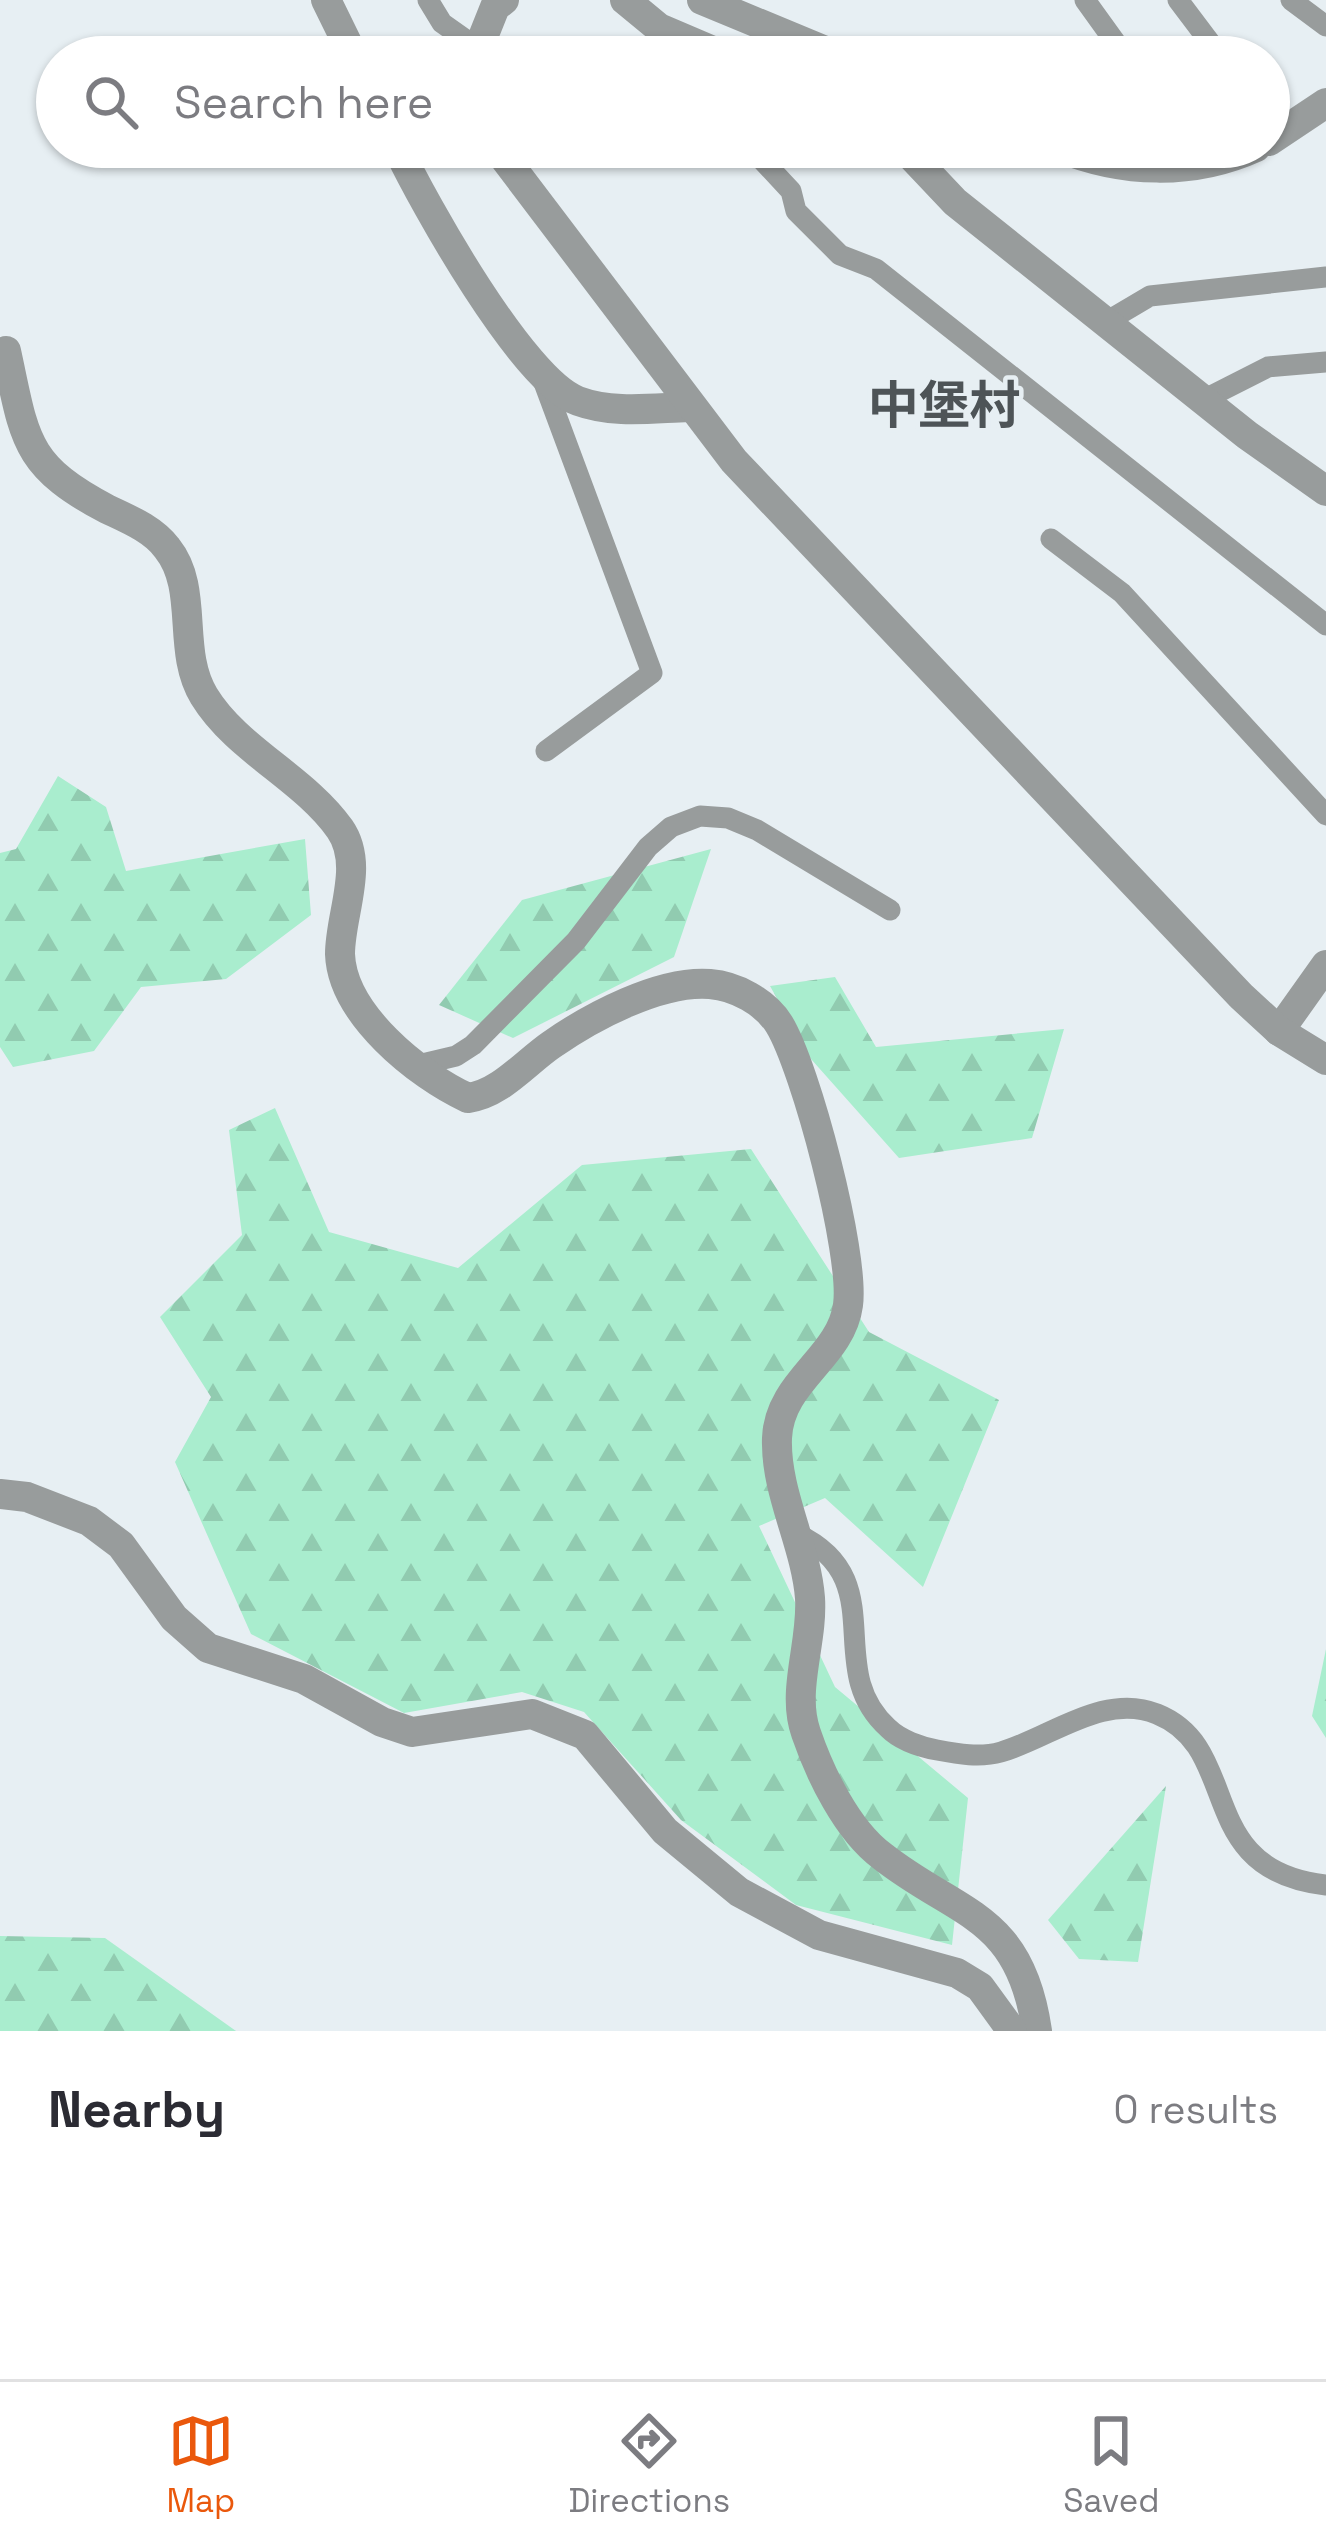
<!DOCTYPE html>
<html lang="en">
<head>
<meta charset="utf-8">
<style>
  :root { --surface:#fff; --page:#f7f7f7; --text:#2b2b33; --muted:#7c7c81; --line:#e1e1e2; --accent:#ea580c }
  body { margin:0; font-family:"Space Grotesk","Noto Sans SC",sans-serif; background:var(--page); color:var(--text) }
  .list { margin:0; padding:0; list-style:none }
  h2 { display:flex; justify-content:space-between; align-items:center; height:156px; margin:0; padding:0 48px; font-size:51px }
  h2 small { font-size:39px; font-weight:400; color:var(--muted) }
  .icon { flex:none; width:66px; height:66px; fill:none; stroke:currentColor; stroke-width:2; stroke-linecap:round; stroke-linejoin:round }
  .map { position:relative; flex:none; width:1326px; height:2031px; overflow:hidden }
  .search { position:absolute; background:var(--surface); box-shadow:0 3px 9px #0004; left:36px; right:36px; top:36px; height:132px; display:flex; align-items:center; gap:30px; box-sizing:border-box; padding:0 42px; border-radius:66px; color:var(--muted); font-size:45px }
  .sheet { height:348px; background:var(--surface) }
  nav { display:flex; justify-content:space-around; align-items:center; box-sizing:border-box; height:168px; border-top:3px solid var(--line); background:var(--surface); font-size:33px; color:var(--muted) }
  nav a { display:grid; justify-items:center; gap:6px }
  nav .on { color:var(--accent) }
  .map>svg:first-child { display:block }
  .forest { fill:url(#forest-firs) }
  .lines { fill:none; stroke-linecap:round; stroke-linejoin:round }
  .service { stroke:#989c9c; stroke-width:21 }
  .minor { stroke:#989c9c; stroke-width:30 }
  .tertiary { stroke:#989c9c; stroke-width:30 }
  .labels { text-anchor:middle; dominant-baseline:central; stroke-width:9; stroke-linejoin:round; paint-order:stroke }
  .quarter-label { font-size:51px; font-weight:bold; fill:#4e5457; stroke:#e7eff3 }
</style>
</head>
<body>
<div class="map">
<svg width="1326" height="2031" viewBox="0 0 1326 2031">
  <defs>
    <pattern id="forest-firs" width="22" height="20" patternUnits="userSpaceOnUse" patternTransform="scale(3)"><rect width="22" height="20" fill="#a9edce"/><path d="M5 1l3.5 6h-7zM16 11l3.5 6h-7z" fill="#91cbb0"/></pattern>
  </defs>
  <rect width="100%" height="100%" fill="#e7eff3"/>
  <g class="forest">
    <polygon points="58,776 106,807 126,871 305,839 311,915 226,979 141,987 94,1051 13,1067 0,1047 0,853 16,849"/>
    <polygon points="711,849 674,957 513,1038 439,1005 522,900"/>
    <polygon points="835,977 876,1047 1064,1029 1032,1138 899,1158 811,1059 770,986"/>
    <polygon points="275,1108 329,1232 458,1268 582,1165 751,1149 869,1332 999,1400 923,1587 825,1498 759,1526 835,1687 968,1798 952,1945 796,1905 681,1820 584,1712 522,1692 404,1713 251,1634 175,1462 211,1397 160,1317 242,1235 229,1130"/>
    <polygon points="1326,1649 1326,1738 1312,1716"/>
    <polygon points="1166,1786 1138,1962 1079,1959 1048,1920"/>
    <polygon points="0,1936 105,1938 236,2031 0,2031"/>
  </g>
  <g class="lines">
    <g class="service">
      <polyline points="428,0 442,23 476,47"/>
      <polyline points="1085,0 1126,57"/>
      <polyline points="1178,0 1221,57"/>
      <polyline points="1291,0 1326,26"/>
      <polyline points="750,147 791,191 796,211 840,255 876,269 1326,625"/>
      <polyline points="1106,322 1150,296 1326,277"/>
      <polyline points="543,380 652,673 546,751"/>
      <polyline points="1203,400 1268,367 1326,362"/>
      <polyline points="1051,539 1122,593 1326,815"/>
      <polyline points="418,1065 456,1056 473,1045 576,941 648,847 671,827 700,816 728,818 757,830 890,910"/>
      <path d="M 797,1534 C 894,1580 821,1668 888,1728 C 900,1740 921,1747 937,1750 C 958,1754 980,1758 1001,1752 C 1050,1738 1104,1692 1157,1714 C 1244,1749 1192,1870 1326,1885"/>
    </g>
    <g class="minor">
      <polyline points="326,0 354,57"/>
      <polyline points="625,0 659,28 727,57"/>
      <path d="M 397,147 C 424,204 523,381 578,401 C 613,414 653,408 689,407"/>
      <polyline points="903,147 955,202 1247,435 1326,491"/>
      <path d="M 6,351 C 25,438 23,465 107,509 C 128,519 153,529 167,548 C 200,589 176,650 204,696 C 237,750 303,777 340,829 C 365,865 340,914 340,954 C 342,1014 418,1075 468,1098 C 500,1094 525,1063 551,1045 C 591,1017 660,980 710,984 C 736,986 765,1002 779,1024 C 806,1068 855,1254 848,1305 C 841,1358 779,1381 777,1438 C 775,1492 806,1545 810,1598 C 813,1643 791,1691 806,1733 C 820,1774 847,1830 882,1856 C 958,1916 1020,1913 1037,2031"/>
      <polyline points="1279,1031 1326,965"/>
      <polyline points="0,1494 27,1497 89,1521 121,1545 174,1618 208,1648 304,1679 382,1722 412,1732 532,1714 585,1735 665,1831 739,1892 819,1935 957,1973 980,1987 1012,2031"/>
    </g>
    <g class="tertiary">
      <polyline points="702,0 840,57"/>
      <polyline points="475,57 495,7 504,0"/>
      <polyline points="1269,141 1326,103"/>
      <polyline points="496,147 734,461 1241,996 1279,1031 1326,1060"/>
      <path d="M 1058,147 C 1122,173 1192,176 1256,147"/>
    </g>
  </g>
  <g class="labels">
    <g class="quarter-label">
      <text x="944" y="405">中堡村</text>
    </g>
  </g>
</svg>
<div class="search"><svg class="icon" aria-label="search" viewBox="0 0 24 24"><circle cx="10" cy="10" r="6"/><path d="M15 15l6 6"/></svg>Search here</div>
</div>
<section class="sheet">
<h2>Nearby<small>0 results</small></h2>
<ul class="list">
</ul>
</section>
<nav>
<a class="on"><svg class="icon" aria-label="map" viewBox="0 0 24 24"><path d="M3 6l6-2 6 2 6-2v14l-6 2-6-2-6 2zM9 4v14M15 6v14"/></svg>Map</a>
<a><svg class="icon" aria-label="directions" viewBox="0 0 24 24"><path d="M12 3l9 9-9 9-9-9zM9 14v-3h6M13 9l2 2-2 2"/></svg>Directions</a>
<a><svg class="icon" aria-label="saved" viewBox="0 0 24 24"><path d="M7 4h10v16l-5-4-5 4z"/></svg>Saved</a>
</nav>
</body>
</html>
